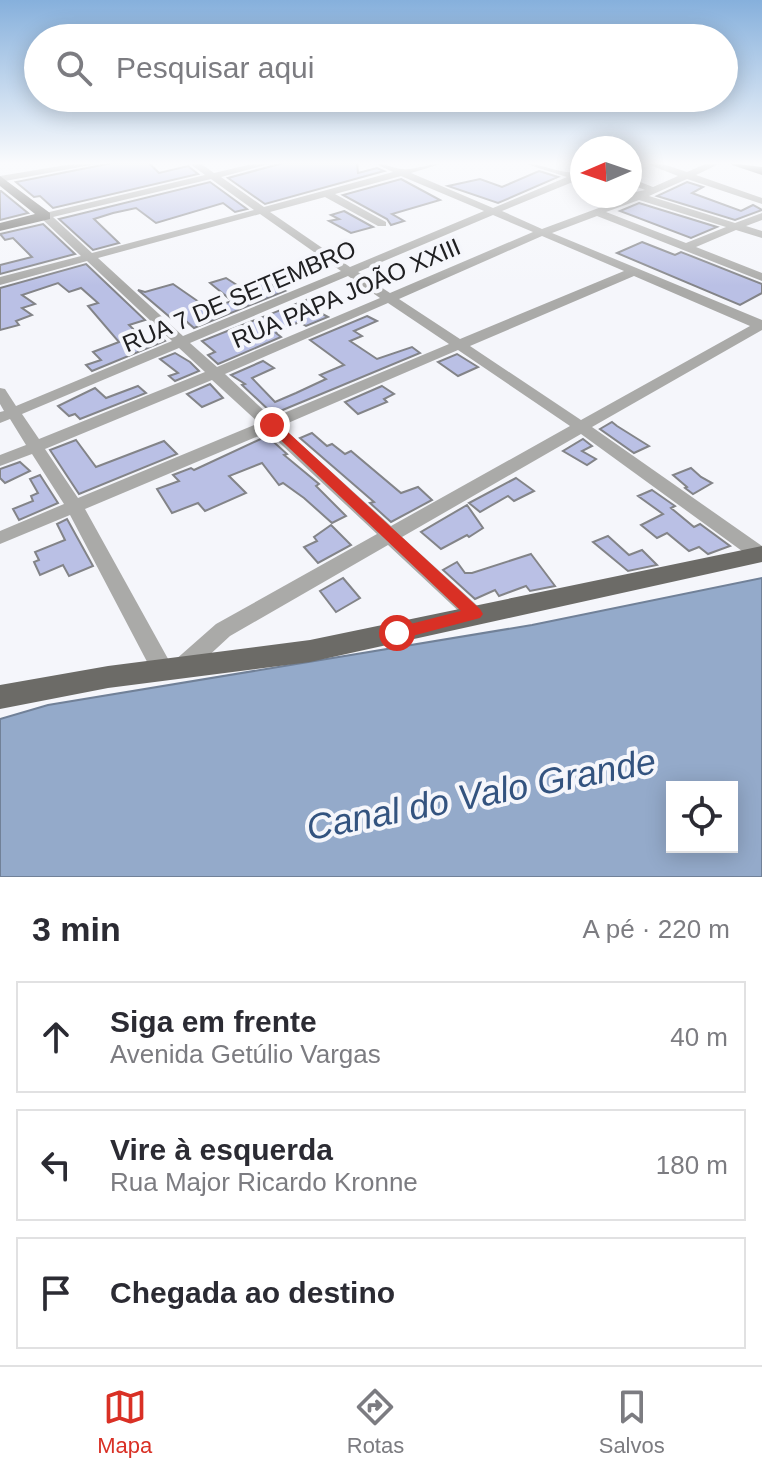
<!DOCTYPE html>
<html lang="pt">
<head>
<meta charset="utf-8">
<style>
  :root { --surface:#fff; --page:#f2f2f3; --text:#2b2b33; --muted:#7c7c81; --line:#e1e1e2; --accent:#d93025 }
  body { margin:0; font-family:Arial,sans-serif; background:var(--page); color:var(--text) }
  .controls { position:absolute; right:24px; bottom:24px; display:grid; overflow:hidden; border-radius:0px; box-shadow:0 4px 20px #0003 }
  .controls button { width:72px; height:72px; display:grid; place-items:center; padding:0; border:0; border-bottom:2px solid var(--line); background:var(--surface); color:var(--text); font:40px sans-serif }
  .compass { position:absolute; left:570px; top:136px; width:72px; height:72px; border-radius:50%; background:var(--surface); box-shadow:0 4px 20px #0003; rotate:268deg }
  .stop { position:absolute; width:24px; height:24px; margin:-18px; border:6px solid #d93025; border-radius:50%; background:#fff }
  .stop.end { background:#d93025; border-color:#fff; box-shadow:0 2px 8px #0008 }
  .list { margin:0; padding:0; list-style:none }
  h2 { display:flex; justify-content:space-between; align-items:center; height:104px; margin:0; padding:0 32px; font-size:34px }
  h2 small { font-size:26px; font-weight:400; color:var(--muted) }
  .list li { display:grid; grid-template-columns:52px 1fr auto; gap:24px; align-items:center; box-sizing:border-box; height:112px; margin:0 16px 16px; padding:0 16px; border:2px solid var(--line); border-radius:0px }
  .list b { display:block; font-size:30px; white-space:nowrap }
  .list p { margin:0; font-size:26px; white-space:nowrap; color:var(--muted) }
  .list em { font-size:26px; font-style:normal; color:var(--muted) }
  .icon { flex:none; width:44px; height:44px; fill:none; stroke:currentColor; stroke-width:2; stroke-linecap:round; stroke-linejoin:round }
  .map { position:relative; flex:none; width:762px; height:877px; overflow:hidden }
  .search { position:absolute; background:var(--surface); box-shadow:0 4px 20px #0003; left:24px; right:24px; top:24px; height:88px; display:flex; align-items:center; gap:20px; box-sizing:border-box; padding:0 28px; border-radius:44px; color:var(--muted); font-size:30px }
  .sheet { height:488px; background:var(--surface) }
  nav { display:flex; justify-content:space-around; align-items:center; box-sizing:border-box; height:112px; border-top:2px solid var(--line); background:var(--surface); font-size:22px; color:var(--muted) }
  nav a { display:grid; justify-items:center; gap:4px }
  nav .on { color:var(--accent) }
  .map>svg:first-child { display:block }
  .water { fill:#94aaca; stroke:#718198; stroke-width:2; fill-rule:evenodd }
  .building { fill:#bac0e5; stroke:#838488; stroke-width:2 }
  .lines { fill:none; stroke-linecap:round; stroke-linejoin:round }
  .minor { fill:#aaaaa8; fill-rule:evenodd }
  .major { fill:#6c6b67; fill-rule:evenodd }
  .route { fill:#d93025 }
  .labels { text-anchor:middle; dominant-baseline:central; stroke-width:8; stroke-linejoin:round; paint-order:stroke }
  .far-street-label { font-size:24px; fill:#202022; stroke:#f5f6fb }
  .near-water-label { font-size:36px; font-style:italic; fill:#33537f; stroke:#f5f6fb }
</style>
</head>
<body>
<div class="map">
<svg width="762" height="877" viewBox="0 0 762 877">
  <rect width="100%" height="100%" fill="#f5f6fb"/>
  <path class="water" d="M 762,578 L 762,877 L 0,877 L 0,719 L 48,705 L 532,625 ZM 672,787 L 732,787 L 732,847 L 672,847 Z"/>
  <g class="building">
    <polygon points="112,163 149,163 159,173 188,166 198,174 53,208 40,196 34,197 16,182"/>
    <polygon points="283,163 357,163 358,173 377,168 384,171 265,204 228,178"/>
    <polygon points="539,171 558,177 498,203 448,186 480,179 502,187"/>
    <polygon points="401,179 440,200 392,214 404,221 391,225 387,219 343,195"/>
    <polygon points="210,182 247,209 235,212 223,203 156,223 136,208 113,213 94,219 119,243 93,250 59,219"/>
    <polygon points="687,182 703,187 692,193 741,211 753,205 762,210 735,220 657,196"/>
    <polygon points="0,191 1,191 28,213 0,220"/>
    <polygon points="639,203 717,227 691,238 620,211"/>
    <polygon points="344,211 373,227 351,233 329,221 339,219 331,215"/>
    <polygon points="43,224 75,254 0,274 0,265 32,257 13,238 5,240 0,234"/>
    <polygon points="642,242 675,255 681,252 762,284 762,293 740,305 617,253"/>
    <polygon points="86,264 145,320 129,325 147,342 161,337 165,341 92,371 86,365 101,360 93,352 119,342 88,306 98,303 81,288 69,292 58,283 22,295 35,304 22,308 32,315 16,321 19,325 0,330 0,288"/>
    <polygon points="226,278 240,287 260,279 285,291 194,328 179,315 171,318 138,290 145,292 173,284 209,309 232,301 210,283"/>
    <polygon points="311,298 323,304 313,309 328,317 306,326 299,322 276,333 281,337 218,364 208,355 215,352 202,341"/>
    <polygon points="367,316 377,321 354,331 362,336 350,341 377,359 412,347 420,353 273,414 242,385 245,384 231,375 263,361 274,368 252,378 275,402 296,393 326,379 320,375 344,365 310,340"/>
    <polygon points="175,353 190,362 199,371 175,381 169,376 178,373 160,359"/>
    <polygon points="457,354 478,367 458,376 438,362"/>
    <polygon points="210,384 223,398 202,407 187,394"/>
    <polygon points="138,386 146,393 80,419 75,414 69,416 58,406 95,388 106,398"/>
    <polygon points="382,386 394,394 384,399 387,402 358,414 345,402"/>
    <polygon points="612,422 617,426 649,446 634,453 600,429"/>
    <polygon points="312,433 327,446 332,444 345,454 351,451 401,493 418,487 432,500 391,522 370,503 374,502 300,438"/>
    <polygon points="267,436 287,454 284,455 319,484 316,486 346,516 332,523 304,498 283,483 279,485 262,463 229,476 246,493 205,511 198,503 172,513 157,489 179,481 173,475 191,468 194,470"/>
    <polygon points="583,439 592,446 582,451 596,459 587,465 563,451"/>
    <polygon points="76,440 96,467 164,441 177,454 79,494 50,450"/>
    <polygon points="20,462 30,471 5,483 0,478 0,469"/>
    <polygon points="691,468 701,477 712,483 693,494 685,488 687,487 673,475"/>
    <polygon points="40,475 58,503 19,520 13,509 33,501 31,496 38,493 30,479"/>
    <polygon points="516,478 534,491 514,501 508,496 480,512 469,503"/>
    <polygon points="652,490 675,506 671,508 694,527 700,524 730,546 708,554 699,547 689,551 667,533 657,538 641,525 663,514 638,496"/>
    <polygon points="467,505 483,528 469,537 467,535 441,549 421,532"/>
    <polygon points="67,519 93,566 69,576 63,565 40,575 34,562 39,560 35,552 65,540 57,524"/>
    <polygon points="331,525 351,545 318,563 304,547 317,541 314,537"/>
    <polygon points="608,536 629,555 642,550 657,565 628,571 593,542"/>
    <polygon points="531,554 555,586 530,591 526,586 499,596 495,590 475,599 443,570 457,562 465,573 472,573"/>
    <polygon points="343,578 360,598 336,612 320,591"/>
  </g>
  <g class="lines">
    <g class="minor">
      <polygon points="78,163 101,163 0,182 0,176"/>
      <path d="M 189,163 L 200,163 L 214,173 L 256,163 L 273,163 L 221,177 L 264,207 L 393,172 L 374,163 C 385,163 392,168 402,169 C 412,171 431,163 444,163 L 411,173 L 493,208 L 567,177 L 523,163 C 542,163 565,177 582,171 L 580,179 L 502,211 L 542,229 L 631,196 L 631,193 L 645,190 L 630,184 L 630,178 L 653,187 L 678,176 L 645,163 L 660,163 L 687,172 L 708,163 L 721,163 L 696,175 L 762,198 L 762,204 L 687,179 L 649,196 L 735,223 L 762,213 L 762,220 L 746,226 L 762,231 L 762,238 L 736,230 L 696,247 L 762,273 L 762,281 L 597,216 L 552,233 L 762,320 L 762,330 L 592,427 L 762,546 L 762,560 L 753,559 L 581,434 L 402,537 L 481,609 L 484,614 L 481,619 L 474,622 L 467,619 L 388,545 L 230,636 L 190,673 L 182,676 L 174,673 L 173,670 L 170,675 L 162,678 L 154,675 L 70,515 L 0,544 L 0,531 L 64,504 L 32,454 L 0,466 L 0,455 L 26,445 L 10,419 L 0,423 L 0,412 L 4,411 L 0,404 L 0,388 L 5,389 L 16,406 L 172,341 L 87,261 L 0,285 L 0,277 L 81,256 L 41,218 L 41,214 L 205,175 ZM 401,176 L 484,211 L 350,267 L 270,212 L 325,197 L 378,226 L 386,226 L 386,222 L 335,194 ZM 211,179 L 254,210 L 92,253 L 53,217 ZM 639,200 L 726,227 L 686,243 L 606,212 ZM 260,214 L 341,271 L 183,336 L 98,258 ZM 493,215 L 533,232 L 390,293 L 358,272 ZM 542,236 L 624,271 L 460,339 L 399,299 ZM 348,276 L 380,298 L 217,367 L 190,343 ZM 634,276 L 750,326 L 581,420 L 470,346 ZM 388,303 L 449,344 L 272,418 L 225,374 ZM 179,348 L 205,372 L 39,439 L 22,414 ZM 458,350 L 570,426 L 391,526 L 281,426 ZM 212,380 L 259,423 L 78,498 L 45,449 ZM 268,432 L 377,534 L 216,624 L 174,661 L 172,666 L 85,509 Z"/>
    </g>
    <g class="major">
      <polygon points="730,163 762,167 762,175 732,165"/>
      <polygon points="0,176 50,213 50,219 0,231 0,223 35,214 0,186"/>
      <polygon points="762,546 762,562 310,662 108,688 0,709 0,685 108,666 310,640"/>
    </g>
  </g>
  <linearGradient id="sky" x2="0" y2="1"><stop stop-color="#86b0dc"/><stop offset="0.57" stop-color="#fafbfd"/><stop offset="1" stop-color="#fafbfd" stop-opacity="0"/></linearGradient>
  <rect width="762" height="286" fill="url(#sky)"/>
  <polygon class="route" points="268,422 277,422 480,609 483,614 480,618 397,640 391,638 388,633 391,629 461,611 268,428"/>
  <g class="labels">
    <g class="far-street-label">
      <text transform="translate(346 293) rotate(-23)">RUA PAPA JOÃO XXIII</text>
      <text transform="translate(239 296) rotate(-23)">RUA 7 DE SETEMBRO</text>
    </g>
    <g class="near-water-label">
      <text transform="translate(481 794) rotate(-11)">Canal do Valo Grande</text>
    </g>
  </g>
</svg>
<div class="controls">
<button><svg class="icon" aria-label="locate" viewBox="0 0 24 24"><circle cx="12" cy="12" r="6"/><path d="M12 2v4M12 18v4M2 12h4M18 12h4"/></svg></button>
</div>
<svg class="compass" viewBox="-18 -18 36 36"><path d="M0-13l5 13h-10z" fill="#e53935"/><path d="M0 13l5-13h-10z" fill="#7c7c81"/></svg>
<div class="stop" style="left:397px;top:633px"></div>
<div class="stop end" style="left:272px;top:425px"></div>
<div class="search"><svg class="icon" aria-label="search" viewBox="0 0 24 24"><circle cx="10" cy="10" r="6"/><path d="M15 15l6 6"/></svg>Pesquisar aqui</div>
</div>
<section class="sheet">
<h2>3 min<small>A pé · 220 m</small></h2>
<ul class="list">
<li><svg class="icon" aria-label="ahead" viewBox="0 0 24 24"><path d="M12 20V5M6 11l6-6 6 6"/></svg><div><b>Siga em frente</b><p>Avenida Getúlio Vargas</p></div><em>40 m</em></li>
<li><svg class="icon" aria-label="left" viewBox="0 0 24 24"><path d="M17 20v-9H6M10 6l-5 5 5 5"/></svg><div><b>Vire à esquerda</b><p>Rua Major Ricardo Kronne</p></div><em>180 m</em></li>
<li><svg class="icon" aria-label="arrive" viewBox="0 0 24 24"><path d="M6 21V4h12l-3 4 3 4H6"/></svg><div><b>Chegada ao destino</b></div></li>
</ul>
</section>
<nav>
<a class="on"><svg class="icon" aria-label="map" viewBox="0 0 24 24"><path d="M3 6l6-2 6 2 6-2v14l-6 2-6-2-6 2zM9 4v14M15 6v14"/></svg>Mapa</a>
<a><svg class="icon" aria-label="directions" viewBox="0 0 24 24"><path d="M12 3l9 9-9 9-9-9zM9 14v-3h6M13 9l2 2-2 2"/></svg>Rotas</a>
<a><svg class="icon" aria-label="saved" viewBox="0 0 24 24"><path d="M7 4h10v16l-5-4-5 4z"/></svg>Salvos</a>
</nav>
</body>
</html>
